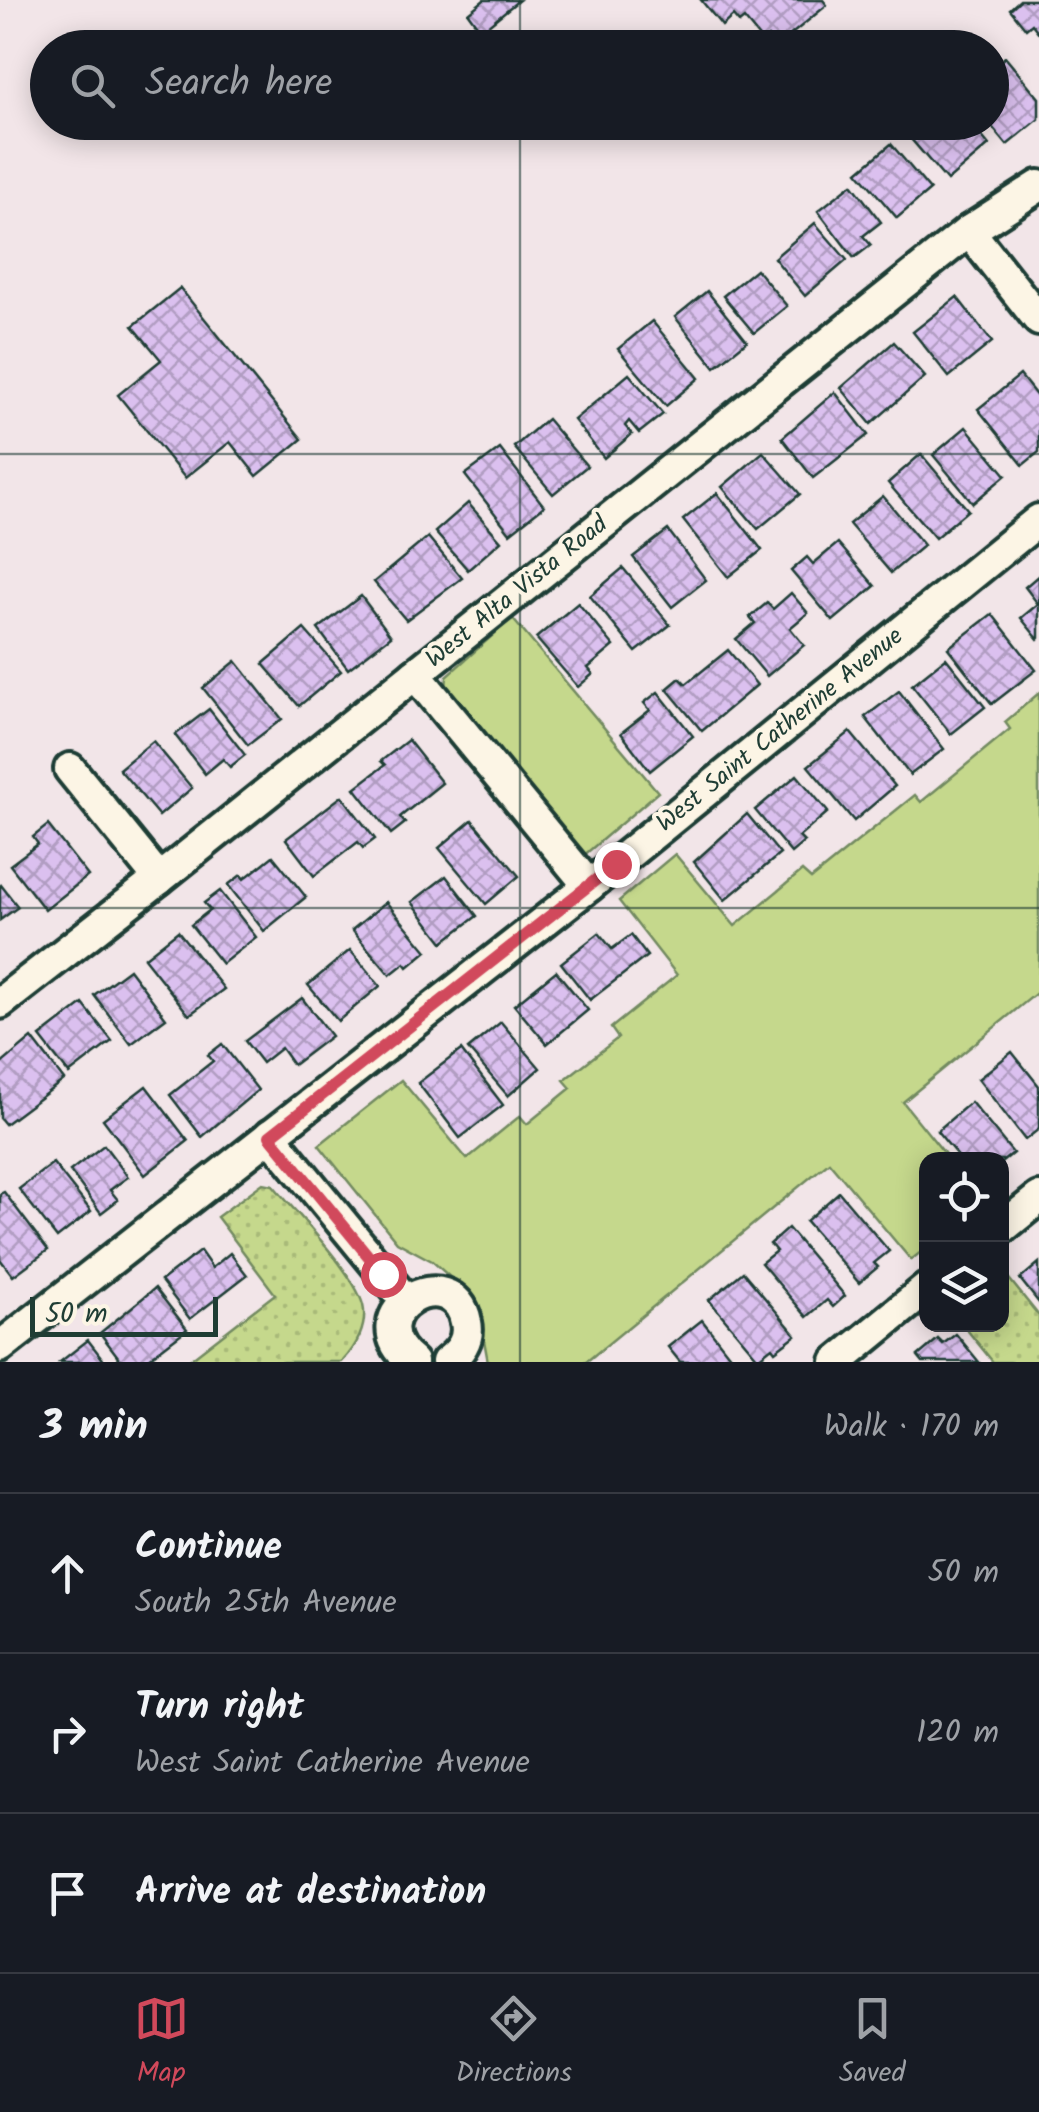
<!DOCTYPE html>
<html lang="en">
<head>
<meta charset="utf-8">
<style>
  :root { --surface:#171b24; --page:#242831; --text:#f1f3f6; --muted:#9ea1a6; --line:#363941; --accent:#d1495b }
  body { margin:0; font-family:Kalam,sans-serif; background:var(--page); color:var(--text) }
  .controls { position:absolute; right:30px; bottom:30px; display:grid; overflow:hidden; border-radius:20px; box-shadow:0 5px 25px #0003 }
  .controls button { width:90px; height:90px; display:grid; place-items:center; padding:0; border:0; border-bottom:2px solid var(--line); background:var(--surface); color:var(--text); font:50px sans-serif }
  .scale { position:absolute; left:30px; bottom:25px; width:188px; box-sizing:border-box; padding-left:10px; border:5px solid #1f3d34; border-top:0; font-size:28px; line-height:35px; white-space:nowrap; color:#1f3d34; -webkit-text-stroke:8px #fcf5e5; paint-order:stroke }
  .stop { position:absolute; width:30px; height:30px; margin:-22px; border:8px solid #d1495b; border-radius:50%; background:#fff }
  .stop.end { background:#d1495b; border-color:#fff; box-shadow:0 2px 10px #0008 }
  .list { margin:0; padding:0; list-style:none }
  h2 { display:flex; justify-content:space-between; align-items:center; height:130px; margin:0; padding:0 40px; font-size:42px }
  h2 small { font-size:32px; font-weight:400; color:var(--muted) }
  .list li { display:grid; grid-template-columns:65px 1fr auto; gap:30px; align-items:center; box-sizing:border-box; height:160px; padding:0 40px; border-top:2px solid var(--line) }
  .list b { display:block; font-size:38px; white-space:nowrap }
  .list p { margin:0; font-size:32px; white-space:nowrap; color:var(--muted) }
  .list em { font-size:32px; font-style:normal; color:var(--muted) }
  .icon { flex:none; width:55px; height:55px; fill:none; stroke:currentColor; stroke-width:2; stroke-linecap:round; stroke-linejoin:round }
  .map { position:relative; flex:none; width:1039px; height:1362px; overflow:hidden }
  .search { position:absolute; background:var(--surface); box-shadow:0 5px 25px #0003; left:30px; right:30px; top:30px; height:110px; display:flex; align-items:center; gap:25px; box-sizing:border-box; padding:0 35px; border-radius:55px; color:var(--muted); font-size:38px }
  .sheet { height:610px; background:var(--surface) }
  nav { display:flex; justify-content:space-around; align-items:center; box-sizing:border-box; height:140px; border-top:2px solid var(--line); background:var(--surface); font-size:28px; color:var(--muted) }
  nav a { display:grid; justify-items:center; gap:5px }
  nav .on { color:var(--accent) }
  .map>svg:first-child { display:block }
  .grass { fill:url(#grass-dots); stroke:#728a60; stroke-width:2.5 }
  .park { fill:#c5d88c; stroke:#728a60; stroke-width:2.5 }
  .building { fill:url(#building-cross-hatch); stroke:#1f3d34; stroke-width:2.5 }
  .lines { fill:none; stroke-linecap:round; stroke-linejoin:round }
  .minor-casing { stroke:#1f3d34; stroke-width:38 }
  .minor { stroke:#fcf5e5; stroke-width:30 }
  .route { stroke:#d1495b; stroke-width:12 }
  .grid { fill:none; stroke:#1f3d34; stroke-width:2.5; stroke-opacity:0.55 }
  .labels { text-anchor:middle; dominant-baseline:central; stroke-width:8; stroke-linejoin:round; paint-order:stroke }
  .street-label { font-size:25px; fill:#1f3d34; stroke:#fcf5e5 }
</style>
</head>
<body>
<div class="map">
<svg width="1039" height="1362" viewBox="0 0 1039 1362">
  <defs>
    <pattern id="grass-dots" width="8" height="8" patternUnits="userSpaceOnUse" patternTransform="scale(2.5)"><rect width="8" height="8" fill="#c5d88c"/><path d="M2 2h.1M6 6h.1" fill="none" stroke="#a9ba79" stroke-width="1.8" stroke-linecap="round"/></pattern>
    <pattern id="building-cross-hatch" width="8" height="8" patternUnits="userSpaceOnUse" patternTransform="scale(2.5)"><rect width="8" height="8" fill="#dbc0ef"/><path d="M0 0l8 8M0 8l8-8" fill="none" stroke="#b19dc2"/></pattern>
  </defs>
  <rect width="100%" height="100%" fill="#f2e5e8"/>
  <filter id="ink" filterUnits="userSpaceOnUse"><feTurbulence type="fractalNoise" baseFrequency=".01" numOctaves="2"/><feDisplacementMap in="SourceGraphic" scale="20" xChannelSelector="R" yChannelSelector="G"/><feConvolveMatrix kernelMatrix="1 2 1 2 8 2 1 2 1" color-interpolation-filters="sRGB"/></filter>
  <g filter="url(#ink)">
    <g class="grass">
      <path d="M 263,1183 L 273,1185 C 296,1213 354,1272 363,1305 C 368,1326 356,1347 342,1362 L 187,1362 L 275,1294 L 217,1217 Z"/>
      <polygon points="1002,1270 1039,1316 1039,1362 993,1362 963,1325 1002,1324"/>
    </g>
    <g class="park">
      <polygon points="512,618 658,792 582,857 446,688 447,676"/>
      <polygon points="1039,693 1039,991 903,1102 949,1159 926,1160 926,1248 911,1260 829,1162 586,1362 488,1362 479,1313 470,1295 432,1261 397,1242 319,1145 401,1080 467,1159 520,1116 527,1124 571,1088 564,1080 618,1038 611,1028 677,975 619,901 675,854 735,926 802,871 811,879 915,795 921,802 1010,729 1005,722"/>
    </g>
    <g class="building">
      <polygon points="484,0 519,0 481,31 468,13"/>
      <polygon points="701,0 823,0 827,5 776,47 768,37 763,42 744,19 739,23 733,16 722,26"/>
      <polygon points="1020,0 1039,0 1039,33 1032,24 1026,29 1010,9"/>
      <polygon points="1005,57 1039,98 1039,119 1007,145 988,122 992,122 992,68"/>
      <polygon points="930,122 970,122 989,145 947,181 911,139"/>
      <polygon points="891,144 930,190 897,218 858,172"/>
      <polygon points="852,184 881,222 863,236 871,245 854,258 818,211"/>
      <polygon points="815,223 847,260 805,296 774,258"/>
      <polygon points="756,269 787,306 754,333 723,296"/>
      <polygon points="180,288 302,439 257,476 230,442 185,478 118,395 161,360 133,326"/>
      <polygon points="707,291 747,341 715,367 675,317"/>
      <polygon points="957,297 992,342 949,377 913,332"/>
      <polygon points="652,321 699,378 666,406 618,349"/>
      <polygon points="894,342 925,377 871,424 841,388"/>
      <polygon points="629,374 663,414 639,433 629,421 625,426 632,434 604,458 574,420"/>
      <polygon points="1020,375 1039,399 1039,452 1023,465 978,409"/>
      <polygon points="835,392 868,435 813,478 782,438"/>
      <polygon points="547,419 587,466 553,494 514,447"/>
      <polygon points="966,427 1006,475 973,503 933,455"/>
      <polygon points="500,449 544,506 510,533 465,475"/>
      <polygon points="763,452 800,494 758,529 722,487"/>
      <polygon points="921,454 968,510 935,538 888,483"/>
      <polygon points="717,493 762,550 728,577 683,520"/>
      <polygon points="883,496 924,545 891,573 849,524"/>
      <polygon points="468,503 501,541 468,570 435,532"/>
      <polygon points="668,530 706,580 672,607 633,557"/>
      <polygon points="428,537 462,578 406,620 374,582"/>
      <polygon points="838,543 875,586 833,621 791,571 807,557 813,564"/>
      <polygon points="623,568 670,625 636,652 590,596"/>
      <polygon points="1039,575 1039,638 1038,639 1021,618 1038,604 1025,587"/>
      <polygon points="791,593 808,613 790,628 804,645 767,676 736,639 755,623 750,617 767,603 773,609"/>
      <polygon points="361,596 391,636 348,669 318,629"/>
      <polygon points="578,603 614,646 588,668 593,674 578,687 536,638"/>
      <polygon points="992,614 1036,670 992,704 948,648"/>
      <polygon points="304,629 341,671 299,706 263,664"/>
      <polygon points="728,650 757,685 702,731 667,689 680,678 686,684"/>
      <polygon points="946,658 985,707 951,734 912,685"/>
      <polygon points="236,661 282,719 248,745 203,688"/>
      <polygon points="899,691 944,749 910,775 865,717"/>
      <polygon points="658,692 693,736 650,771 621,733 650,710 644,703"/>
      <polygon points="209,709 245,755 230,767 223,759 205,774 175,735"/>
      <polygon points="850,732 895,786 854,821 808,766"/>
      <polygon points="408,740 442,783 400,817 405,823 391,834 355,788 385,765 381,761"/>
      <polygon points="153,741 192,788 159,816 119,769"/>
      <polygon points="797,775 828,812 799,837 804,842 791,853 755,810"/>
      <polygon points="342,796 375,839 363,848 358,842 314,876 286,839"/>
      <polygon points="747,814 780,854 725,900 694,862"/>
      <polygon points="472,820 519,876 486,904 439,848"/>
      <polygon points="48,825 88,876 45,910 10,865 38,844 33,837"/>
      <polygon points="273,856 306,897 264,931 228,885 241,875 244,879"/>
      <polygon points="446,876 477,916 443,942 412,902"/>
      <polygon points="1,885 18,907 0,920 0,886"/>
      <polygon points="220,891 256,937 222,964 191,925 210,910 204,903"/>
      <polygon points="386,902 427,951 408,967 405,963 390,975 352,930"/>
      <polygon points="178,931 224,989 189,1015 144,958"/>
      <polygon points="599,933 612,949 631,935 647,956 590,1000 561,963"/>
      <polygon points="350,950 380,986 338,1021 308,985"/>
      <polygon points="129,969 166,1018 131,1044 94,995"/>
      <polygon points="556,971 588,1010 547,1044 514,1005"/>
      <polygon points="302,998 331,1036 293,1065 281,1048 262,1063 245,1041"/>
      <polygon points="83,1004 112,1041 69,1074 40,1037"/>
      <polygon points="501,1022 540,1068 508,1096 468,1049"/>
      <polygon points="32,1038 64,1080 5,1124 0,1118 0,1065"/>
      <polygon points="222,1044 258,1090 202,1137 170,1095 213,1061 208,1055"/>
      <polygon points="461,1050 503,1105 460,1138 418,1083"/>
      <polygon points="1012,1052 1039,1086 1039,1129 1025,1140 978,1079"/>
      <polygon points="146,1086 188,1141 145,1175 103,1119"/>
      <polygon points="971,1102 1013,1153 1002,1162 1002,1160 961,1160 937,1131"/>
      <polygon points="104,1145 128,1177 110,1190 118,1200 101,1213 70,1171"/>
      <polygon points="53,1163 91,1211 57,1238 19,1189"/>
      <polygon points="4,1192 48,1250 13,1276 0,1259 0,1194"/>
      <polygon points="839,1192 889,1251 874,1263 878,1267 859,1283 806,1221"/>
      <polygon points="788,1228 845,1296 833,1307 827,1300 807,1317 761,1263 776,1251 770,1244"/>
      <polygon points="200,1251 212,1268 230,1253 247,1275 190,1319 161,1281"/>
      <polygon points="1039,1263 1039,1303 1020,1279"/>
      <polygon points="743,1272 796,1335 775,1351 772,1347 758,1358 709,1300"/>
      <polygon points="155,1288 187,1329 144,1362 122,1362 100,1333"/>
      <polygon points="702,1320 735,1362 680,1362 668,1347"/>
      <polygon points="956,1334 979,1362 923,1362 918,1356 938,1339 943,1344"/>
      <polygon points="88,1340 105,1362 60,1362"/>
    </g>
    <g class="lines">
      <g class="minor-casing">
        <g id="minor">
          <polyline points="969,231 1039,320"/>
          <polyline points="415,674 589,886"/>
          <polyline points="70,769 159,879"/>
          <polyline points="0,1003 159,879 969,231 1039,186"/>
          <polyline points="270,1135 406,1301"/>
          <polyline points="1002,1228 1039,1198"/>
          <polyline points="0,1347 589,886 1039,520"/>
          <path d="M 412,1362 C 350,1312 454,1257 466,1322 C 470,1340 460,1352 447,1362"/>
          <polyline points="837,1362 926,1289"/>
        </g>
      </g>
      <use href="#minor" class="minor"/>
    </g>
  </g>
  <g class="lines" filter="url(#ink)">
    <polyline class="route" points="383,1274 270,1136 616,864"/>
  </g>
  <path class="grid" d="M 520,0 L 520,48M 520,122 L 520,1362M 0,454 L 1039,454M 0,908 L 1039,908"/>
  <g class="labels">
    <g class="street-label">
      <text transform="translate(517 592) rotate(-39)">West Alta Vista Road</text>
      <text transform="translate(780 730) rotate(-39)">West Saint Catherine Avenue</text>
    </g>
  </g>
</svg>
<div class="controls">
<button><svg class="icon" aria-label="locate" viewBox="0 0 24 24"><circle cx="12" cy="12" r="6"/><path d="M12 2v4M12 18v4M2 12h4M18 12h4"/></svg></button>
<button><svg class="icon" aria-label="layers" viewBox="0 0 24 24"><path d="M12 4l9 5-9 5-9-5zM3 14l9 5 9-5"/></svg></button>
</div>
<div class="scale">50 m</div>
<div class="stop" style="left:383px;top:1274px"></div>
<div class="stop end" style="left:616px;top:864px"></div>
<div class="search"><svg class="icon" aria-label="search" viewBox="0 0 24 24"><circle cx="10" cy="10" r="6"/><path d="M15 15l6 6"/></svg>Search here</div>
</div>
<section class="sheet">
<h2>3 min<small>Walk · 170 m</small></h2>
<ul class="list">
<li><svg class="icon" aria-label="ahead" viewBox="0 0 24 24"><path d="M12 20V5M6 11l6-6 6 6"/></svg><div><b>Continue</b><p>South 25th Avenue</p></div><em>50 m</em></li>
<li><svg class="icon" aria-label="right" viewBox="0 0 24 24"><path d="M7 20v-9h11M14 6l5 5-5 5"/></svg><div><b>Turn right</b><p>West Saint Catherine Avenue</p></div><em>120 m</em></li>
<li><svg class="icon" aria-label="arrive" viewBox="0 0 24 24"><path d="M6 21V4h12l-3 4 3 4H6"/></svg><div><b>Arrive at destination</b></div></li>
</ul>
</section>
<nav>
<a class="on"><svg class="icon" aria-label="map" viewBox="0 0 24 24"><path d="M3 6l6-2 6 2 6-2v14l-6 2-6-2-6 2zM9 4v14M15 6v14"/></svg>Map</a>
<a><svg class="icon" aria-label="directions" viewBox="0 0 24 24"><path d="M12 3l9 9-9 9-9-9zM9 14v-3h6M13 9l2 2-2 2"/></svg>Directions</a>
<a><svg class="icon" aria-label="saved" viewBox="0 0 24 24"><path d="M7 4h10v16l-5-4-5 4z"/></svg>Saved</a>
</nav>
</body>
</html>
